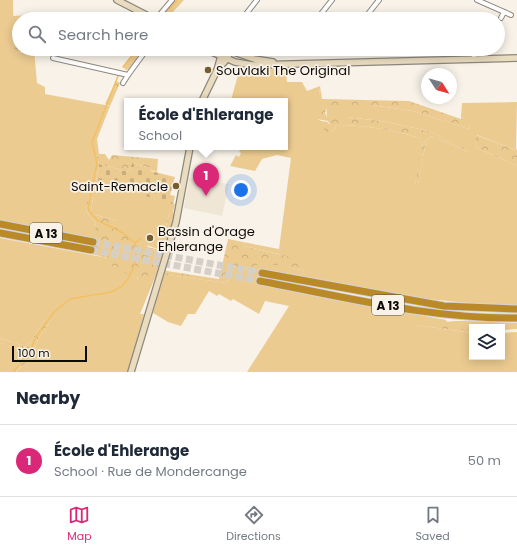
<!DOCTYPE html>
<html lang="en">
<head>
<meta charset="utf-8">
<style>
  :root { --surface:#fff; --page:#f2f2f3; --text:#1f2937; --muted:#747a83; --line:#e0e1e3; --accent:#db2777 }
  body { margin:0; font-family:Poppins,sans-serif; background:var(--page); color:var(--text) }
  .controls { position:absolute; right:12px; bottom:12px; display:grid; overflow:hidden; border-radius:0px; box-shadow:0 2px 10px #0003 }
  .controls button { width:36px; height:36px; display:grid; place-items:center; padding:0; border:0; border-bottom:1px solid var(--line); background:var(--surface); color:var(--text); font:20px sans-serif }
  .compass { position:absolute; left:421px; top:68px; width:36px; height:36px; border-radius:50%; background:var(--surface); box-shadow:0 2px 10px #0003; rotate:126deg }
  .scale { position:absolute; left:12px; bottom:10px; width:75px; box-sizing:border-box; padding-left:4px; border:2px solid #0e0c09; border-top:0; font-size:11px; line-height:14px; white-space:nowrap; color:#0e0c09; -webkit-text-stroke:3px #f8f2e8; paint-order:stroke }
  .you { position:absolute; left:241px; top:190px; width:14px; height:14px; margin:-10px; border:3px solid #fff; border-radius:50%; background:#1a73e8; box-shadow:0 0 0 6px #1a73e833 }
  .badge { display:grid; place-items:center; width:26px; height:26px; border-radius:50%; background:var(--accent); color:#fff; font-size:13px; font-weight:700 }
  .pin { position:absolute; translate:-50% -33px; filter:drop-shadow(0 1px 2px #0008) }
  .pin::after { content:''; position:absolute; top:21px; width:14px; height:12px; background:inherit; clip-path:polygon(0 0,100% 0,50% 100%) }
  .popup { position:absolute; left:124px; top:98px; width:164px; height:52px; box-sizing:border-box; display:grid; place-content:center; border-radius:0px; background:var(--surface); filter:drop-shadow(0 1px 3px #0005); font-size:13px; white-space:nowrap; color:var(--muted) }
  .popup b { font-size:15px; color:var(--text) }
  .popup::after { content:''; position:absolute; left:50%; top:100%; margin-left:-8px; border:8px solid transparent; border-top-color:var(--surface) }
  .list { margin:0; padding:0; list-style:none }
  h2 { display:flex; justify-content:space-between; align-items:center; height:52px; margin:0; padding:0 16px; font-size:17px }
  h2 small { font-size:13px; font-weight:400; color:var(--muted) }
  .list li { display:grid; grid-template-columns:26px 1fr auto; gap:12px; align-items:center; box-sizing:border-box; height:72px; padding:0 16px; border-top:1px solid var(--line) }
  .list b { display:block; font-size:15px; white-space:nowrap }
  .list p { margin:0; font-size:13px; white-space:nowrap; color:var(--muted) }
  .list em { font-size:13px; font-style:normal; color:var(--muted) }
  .icon { flex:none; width:22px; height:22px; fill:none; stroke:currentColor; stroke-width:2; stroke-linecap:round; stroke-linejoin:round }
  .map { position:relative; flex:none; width:517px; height:372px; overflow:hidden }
  .search { position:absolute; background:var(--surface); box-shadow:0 2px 10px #0003; left:12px; right:12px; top:12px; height:44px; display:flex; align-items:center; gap:10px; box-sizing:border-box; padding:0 14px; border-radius:22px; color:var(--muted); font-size:15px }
  .sheet { height:124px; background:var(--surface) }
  nav { display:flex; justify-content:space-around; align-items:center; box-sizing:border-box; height:56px; border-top:1px solid var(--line); background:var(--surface); font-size:11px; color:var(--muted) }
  nav a { display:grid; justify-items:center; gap:2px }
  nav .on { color:var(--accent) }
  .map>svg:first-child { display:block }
  .built { fill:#efe6d6 }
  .grass { fill:#eccb91 }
  .forest { fill:url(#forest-crowns) }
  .cemetery { fill:url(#cemetery-stones) }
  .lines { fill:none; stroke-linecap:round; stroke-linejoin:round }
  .stream { stroke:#f2c064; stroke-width:1.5 }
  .highway-tunnel { stroke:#d5d0c7; stroke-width:7; stroke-dasharray:7 3.5; stroke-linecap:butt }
  .street-casing { stroke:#8d887f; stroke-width:6 }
  .secondary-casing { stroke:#8d887f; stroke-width:8 }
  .highway-casing { stroke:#d4d3d3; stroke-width:9 }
  .street { stroke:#fff; stroke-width:4 }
  .secondary { stroke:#eadcbf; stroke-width:5.5 }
  .highway { stroke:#ba8a29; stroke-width:7 }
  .poi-dot { fill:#765d2e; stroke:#f8f2e8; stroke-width:1.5 }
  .labels { text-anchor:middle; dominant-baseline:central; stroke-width:3.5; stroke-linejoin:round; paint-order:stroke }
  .shield { fill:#f8f2e8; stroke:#54514c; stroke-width:1 }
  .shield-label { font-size:12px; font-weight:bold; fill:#0e0c09 }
  .poi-label { font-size:13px; fill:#0e0c09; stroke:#f8f2e8; text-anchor:start }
</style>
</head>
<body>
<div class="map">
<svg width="517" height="372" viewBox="0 0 517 372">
  <defs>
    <pattern id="forest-crowns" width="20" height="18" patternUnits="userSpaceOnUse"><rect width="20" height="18" fill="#eccb91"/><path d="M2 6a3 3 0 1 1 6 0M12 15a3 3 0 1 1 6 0" fill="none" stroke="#c9ad7c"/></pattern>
    <pattern id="cemetery-stones" width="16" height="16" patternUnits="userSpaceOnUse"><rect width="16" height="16" fill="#eccb91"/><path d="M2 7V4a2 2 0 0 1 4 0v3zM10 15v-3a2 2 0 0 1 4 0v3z" fill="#c9ad7c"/></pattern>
  </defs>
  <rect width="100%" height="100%" fill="#f8f2e8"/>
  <polygon class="built" points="189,178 229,184 222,216 184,208"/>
  <g class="grass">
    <polygon points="0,0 13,0 14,53 28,52 30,49 34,49 37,83 45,87 45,94 110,106 97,139 99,154 97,157 99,164 96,182 175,204 173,212 169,214 166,226 157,226 157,230 169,232 163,251 135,241 116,220 95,215 91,211 93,198 89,197 86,212 96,223 94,239 0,220"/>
    <path d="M 268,67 L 286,70 L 287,82 L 302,82 L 307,91 L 320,86 L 318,119 C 326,125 329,116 331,132 L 337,125 C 364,125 394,130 420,138 L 423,143 L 415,184 L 418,184 L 426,141 L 431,136 L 474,154 L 429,131 L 381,121 L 346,117 L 327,117 L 326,105 L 372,105 L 413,111 L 469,129 L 470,127 L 463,121 L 464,118 L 461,117 L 462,103 L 517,102 L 516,150 L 477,135 L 475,147 L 517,166 L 517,305 L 479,304 L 427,299 L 262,269 L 259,284 L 446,320 L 447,322 C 452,319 504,323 517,323 L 517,329 L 502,330 L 502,327 L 472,327 L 472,330 L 466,330 L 409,324 L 472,333 L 472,357 L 502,357 L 502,333 L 517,332 L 517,372 L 247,372 L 289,306 L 265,301 L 259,314 L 233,299 L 231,301 L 219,294 L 217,296 L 209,291 L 195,314 L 188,314 L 181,326 L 168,322 L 153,313 L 165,270 L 167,271 L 168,275 L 227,283 L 231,266 L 255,270 L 256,260 L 306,271 L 279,254 L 244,246 L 243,242 L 279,249 L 291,158 L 277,155 L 262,159 L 255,171 L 230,166 L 236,155 L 239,157 L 241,153 L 239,152 L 242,147 L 285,147 L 285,101 L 231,100 L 238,75 Z"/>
    <polygon points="0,238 108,258 138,276 137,280 148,275 156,275 140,314 144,314 128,372 16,372 32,357 38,339 51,320 46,318 27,347 0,338"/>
    <polygon points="0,343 25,351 14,372 0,372"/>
  </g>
  <g class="forest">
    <polygon points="172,0 184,0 173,12 175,19 167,19 163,17 163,11"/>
    <polygon points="30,15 31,19 19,19 19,49 30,49 28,52 14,53 13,16"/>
    <polygon points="137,49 144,49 129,69 126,70 123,67"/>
    <polygon points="116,81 120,83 110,106 105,104"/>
    <path d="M 320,86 L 322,99 L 409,101 L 461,119 L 461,117 L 464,118 L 464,121 L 470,127 L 469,129 L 413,111 L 372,105 L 327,105 L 325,113 L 327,117 L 346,117 L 381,121 L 429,131 L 474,153 L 474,154 L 431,136 L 426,141 L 418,185 L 415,184 L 418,165 L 415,162 L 420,156 L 423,143 L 420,138 C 394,130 364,125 337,125 L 331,132 L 331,137 L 327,140 L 322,136 L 324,129 L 330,124 L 328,121 L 317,119 Z"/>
    <polygon points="476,135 516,150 517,148 517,166 475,147"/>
    <polygon points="99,154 105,154 109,160 112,155 158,159 157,172 151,170 152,166 148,167 132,163 129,172 99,164 97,157"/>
    <path d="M 88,197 L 93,198 L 91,211 L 95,215 L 116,220 L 134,235 L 135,241 L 144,240 L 148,247 L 163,251 L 156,275 L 148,275 L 149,279 L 146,282 L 137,281 L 138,276 C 127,275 110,269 108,258 L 91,254 L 96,223 L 86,212 Z"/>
    <polygon points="173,212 174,215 169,232 157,230 157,225 166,226 169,214"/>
    <polygon points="228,239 243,242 244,246 312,262 306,271 256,261 257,265 255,270 231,266 227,283 167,275 167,271 219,279"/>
    <polygon points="50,317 51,320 38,339 32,357 16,372 14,372 25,351 0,343 0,338 27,347 46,318"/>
    <polygon points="409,321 472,330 472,333 409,324"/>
  </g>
  <polygon class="cemetery" points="132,163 147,167 153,165 151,171 175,177 170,195 175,196 173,204 96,182 99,164 129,172"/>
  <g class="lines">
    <g class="stream">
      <polyline points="169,10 177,0"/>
      <polyline points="123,67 137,49"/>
      <polyline points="135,243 141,238"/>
      <polyline points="13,372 29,353 37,335 55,311 70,299 111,292 121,287 128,279 134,266 136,253 135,243 123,233 97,220 88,209 97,163 92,142 118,76"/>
    </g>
    <g class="highway-tunnel">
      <polyline points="93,242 262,273"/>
      <polyline points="91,250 260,281"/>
    </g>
    <g class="street-casing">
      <g id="street">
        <polyline points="477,0 511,15"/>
        <polyline points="501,18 504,12"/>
        <polyline points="156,19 172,0"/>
        <polyline points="242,19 257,0"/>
        <polyline points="317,19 332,0"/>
        <polyline points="364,19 379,0"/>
        <polyline points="53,58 128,75 147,49"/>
        <polyline points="474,59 474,54 477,49"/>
        <polyline points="123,83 128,75"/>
      </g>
    </g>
    <g class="secondary-casing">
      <g id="secondary">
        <polyline points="117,0 154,19"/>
        <polyline points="205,49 235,62 252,65 517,58"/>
        <polyline points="225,49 254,59 273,62"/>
        <polyline points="217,70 227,59 230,51"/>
        <polyline points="202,101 217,70 223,49"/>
        <polyline points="131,372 176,222 190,147"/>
      </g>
    </g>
    <g class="highway-casing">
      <g id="highway">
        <polyline points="0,224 93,242"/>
        <polyline points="0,233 91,250"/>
        <polyline points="262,273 444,306 517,309"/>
        <path d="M 260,281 C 345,297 430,319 517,318"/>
      </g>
    </g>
    <use href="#street" class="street"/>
    <use href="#secondary" class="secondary"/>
    <use href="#highway" class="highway"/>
  </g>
  <g class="poi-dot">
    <circle cx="208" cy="70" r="4"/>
    <circle cx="176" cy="186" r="4"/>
    <circle cx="150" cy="238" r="4"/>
  </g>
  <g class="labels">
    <g class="shield">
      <rect x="30" y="223" width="32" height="20" rx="3"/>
      <rect x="372" y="295" width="32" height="20" rx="3"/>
    </g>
    <g class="shield-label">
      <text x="46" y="233">A 13</text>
      <text x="388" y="305">A 13</text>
    </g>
    <g class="poi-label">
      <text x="216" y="70">Souvlaki The Original</text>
      <text x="168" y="186" text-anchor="end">Saint-Remacle</text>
      <text x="158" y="231">Bassin d'Orage<tspan x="158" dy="15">Ehlerange</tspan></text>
    </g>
  </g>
</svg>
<div class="controls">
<button><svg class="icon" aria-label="layers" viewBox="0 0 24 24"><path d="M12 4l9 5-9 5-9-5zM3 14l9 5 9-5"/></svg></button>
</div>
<svg class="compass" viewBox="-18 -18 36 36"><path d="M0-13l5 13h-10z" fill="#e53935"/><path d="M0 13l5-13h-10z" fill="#747a83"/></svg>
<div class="scale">100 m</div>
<div class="you"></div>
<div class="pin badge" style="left:206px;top:196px">1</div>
<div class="popup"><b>École d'Ehlerange</b>School</div>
<div class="search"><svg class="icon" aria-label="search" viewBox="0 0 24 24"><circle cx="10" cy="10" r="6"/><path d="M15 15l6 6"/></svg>Search here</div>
</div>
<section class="sheet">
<h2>Nearby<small></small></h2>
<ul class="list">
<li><span class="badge">1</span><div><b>École d'Ehlerange</b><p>School · Rue de Mondercange</p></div><em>50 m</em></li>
</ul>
</section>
<nav>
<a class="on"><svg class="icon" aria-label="map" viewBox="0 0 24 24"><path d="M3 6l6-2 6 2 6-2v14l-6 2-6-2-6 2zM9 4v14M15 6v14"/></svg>Map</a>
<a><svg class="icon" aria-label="directions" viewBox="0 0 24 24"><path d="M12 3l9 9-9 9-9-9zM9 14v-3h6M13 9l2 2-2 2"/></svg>Directions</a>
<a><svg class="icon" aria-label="saved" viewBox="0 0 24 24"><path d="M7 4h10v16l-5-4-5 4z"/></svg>Saved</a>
</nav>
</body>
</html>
